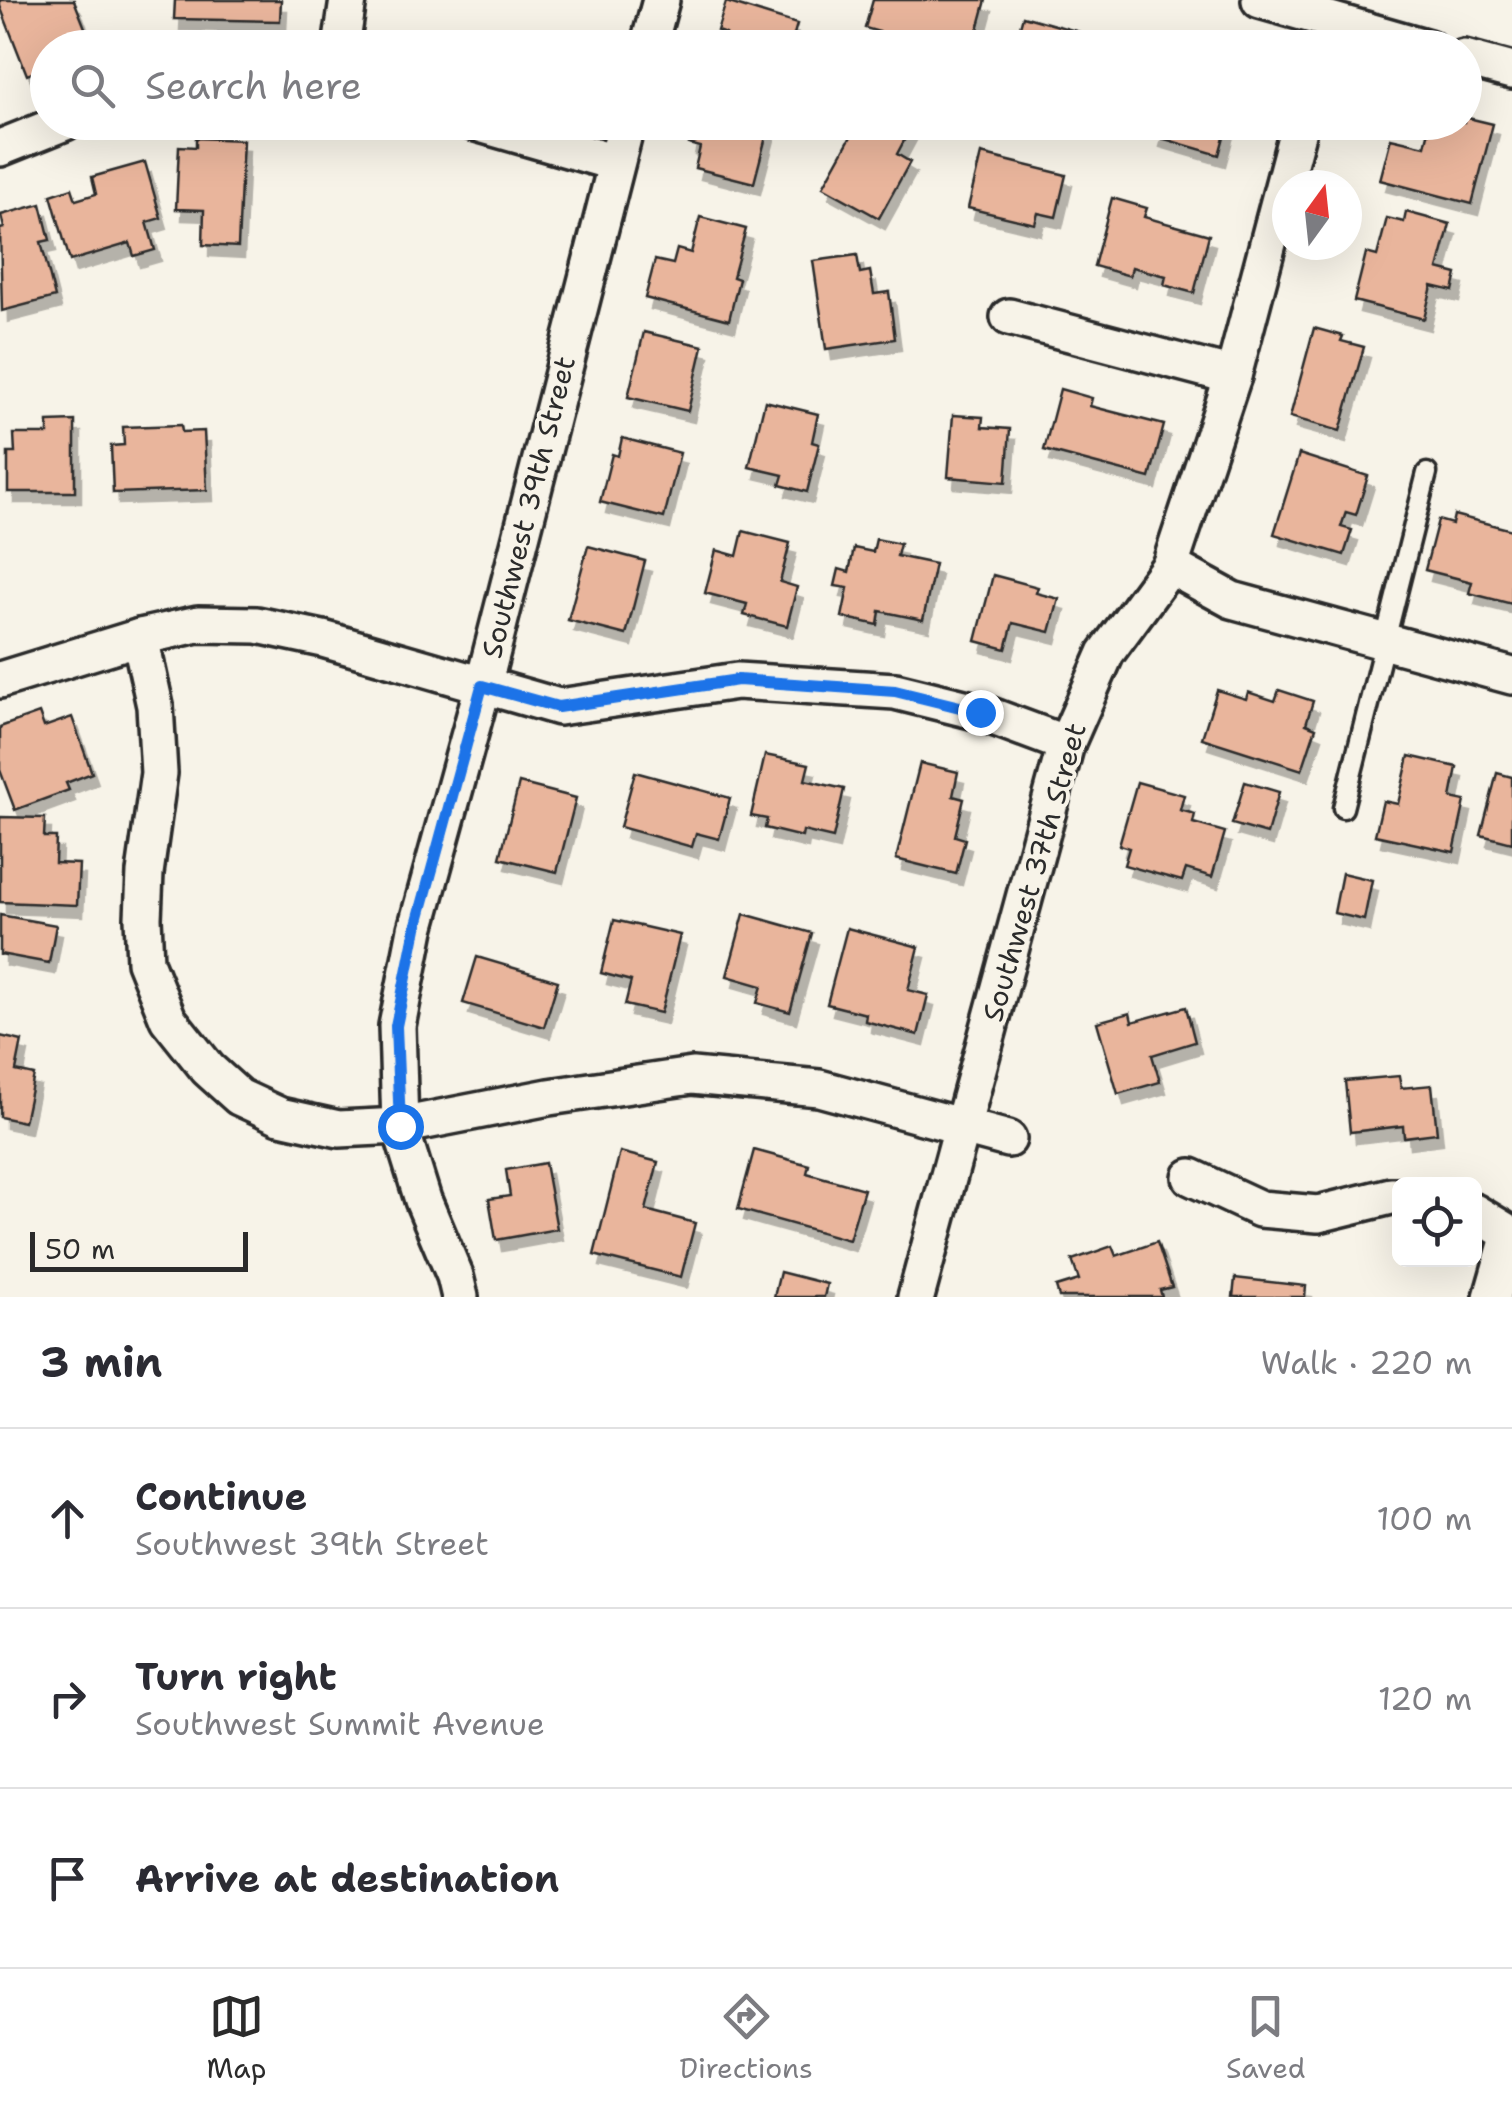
<!DOCTYPE html>
<html lang="en">
<head>
<meta charset="utf-8">
<style>
  :root { --surface:#fff; --page:#f7f7f7; --text:#2b2b33; --muted:#7c7c81; --line:#e1e1e2; --accent:#2b2b2b }
  body { margin:0; font-family:"Shantell Sans",sans-serif; background:var(--page); color:var(--text) }
  .controls { position:absolute; right:30px; bottom:30px; display:grid; overflow:hidden; border-radius:15px; box-shadow:0 10px 40px #0002 }
  .controls button { width:90px; height:90px; display:grid; place-items:center; padding:0; border:0; border-bottom:2px solid var(--line); background:var(--surface); color:var(--text); font:50px sans-serif }
  .compass { position:absolute; left:1272px; top:170px; width:90px; height:90px; border-radius:50%; background:var(--surface); box-shadow:0 10px 40px #0002; rotate:15deg }
  .scale { position:absolute; left:30px; bottom:25px; width:218px; box-sizing:border-box; padding-left:10px; border:5px solid #2b2b2b; border-top:0; font-size:28px; line-height:35px; white-space:nowrap; color:#2b2b2b; -webkit-text-stroke:8px #f7f3e8; paint-order:stroke }
  .stop { position:absolute; width:30px; height:30px; margin:-22px; border:8px solid #1a73e8; border-radius:50%; background:#fff }
  .stop.end { background:#1a73e8; border-color:#fff; box-shadow:0 2px 10px #0008 }
  .list { margin:0; padding:0; list-style:none }
  h2 { display:flex; justify-content:space-between; align-items:center; height:130px; margin:0; padding:0 40px; font-size:42px }
  h2 small { font-size:32px; font-weight:400; color:var(--muted) }
  .list li { display:grid; grid-template-columns:65px 1fr auto; gap:30px; align-items:center; box-sizing:border-box; height:180px; padding:0 40px; border-top:2px solid var(--line) }
  .list b { display:block; font-size:38px; white-space:nowrap }
  .list p { margin:0; font-size:32px; white-space:nowrap; color:var(--muted) }
  .list em { font-size:32px; font-style:normal; color:var(--muted) }
  .icon { flex:none; width:55px; height:55px; fill:none; stroke:currentColor; stroke-width:2; stroke-linecap:round; stroke-linejoin:round }
  .map { position:relative; flex:none; width:1512px; height:1297px; overflow:hidden }
  .search { position:absolute; background:var(--surface); box-shadow:0 10px 40px #0002; left:30px; right:30px; top:30px; height:110px; display:flex; align-items:center; gap:25px; box-sizing:border-box; padding:0 35px; border-radius:55px; color:var(--muted); font-size:38px }
  .sheet { height:670px; background:var(--surface) }
  nav { display:flex; justify-content:space-around; align-items:center; box-sizing:border-box; height:140px; border-top:2px solid var(--line); background:var(--surface); font-size:28px; color:var(--muted) }
  nav a { display:grid; justify-items:center; gap:5px }
  nav .on { color:var(--accent) }
  .map>svg:first-child { display:block }
  .building { fill:#e9b59c; stroke:#2b2b2b; stroke-width:2.5; filter:url(#shadow) }
  .lines { fill:none; stroke-linecap:round; stroke-linejoin:round }
  .lane-casing { stroke:#2b2b2b; stroke-width:25 }
  .street-casing { stroke:#2b2b2b; stroke-width:42 }
  .lane { stroke:#f7f3e8; stroke-width:18 }
  .street { stroke:#f7f3e8; stroke-width:35 }
  .route { stroke:#1a73e8; stroke-width:12 }
  .labels { text-anchor:middle; dominant-baseline:central; stroke-width:8; stroke-linejoin:round; paint-order:stroke }
  .street-label { font-size:28px; fill:#2b2b2b; stroke:#f7f3e8 }
</style>
</head>
<body>
<div class="map">
<svg width="1512" height="1297" viewBox="0 0 1512 1297">
  <defs>
    <filter id="shadow"><feDropShadow dx="6" dy="11" stdDeviation="0" flood-color="#0004"/></filter>
  </defs>
  <rect width="100%" height="100%" fill="#f7f3e8"/>
  <filter id="ink" filterUnits="userSpaceOnUse"><feTurbulence type="fractalNoise" baseFrequency=".01" numOctaves="2"/><feDisplacementMap in="SourceGraphic" scale="20" xChannelSelector="R" yChannelSelector="G"/><feConvolveMatrix kernelMatrix="1 2 1 2 8 2 1 2 1" color-interpolation-filters="sRGB"/></filter>
  <g filter="url(#ink)">
    <g class="building">
      <polygon points="0,0 74,0 93,48 48,48 48,67 27,75 0,6"/>
      <polygon points="175,0 281,0 280,21 174,19"/>
      <polygon points="873,0 986,0 973,48 917,48 919,43 865,28"/>
      <polygon points="726,2 797,24 790,48 722,48 726,34 717,31"/>
      <polygon points="1023,16 1101,38 1098,48 1014,48"/>
      <polygon points="1464,117 1493,124 1472,204 1380,180 1391,138 1425,146 1431,122 1464,122"/>
      <polygon points="694,122 744,122 768,129 754,183 695,168 700,147 689,144"/>
      <polygon points="859,122 914,122 897,154 910,162 879,218 823,187"/>
      <polygon points="1158,122 1228,122 1219,155 1154,136"/>
      <polygon points="196,138 243,140 238,247 203,245 204,210 176,209 179,146 196,147"/>
      <polygon points="981,154 1066,175 1056,217 1038,213 1035,224 968,208"/>
      <polygon points="145,162 161,218 147,222 155,250 134,256 130,243 70,261 51,195 72,188 76,200 96,194 92,177"/>
      <polygon points="1112,198 1147,208 1144,217 1209,235 1194,293 1164,285 1166,276 1132,267 1130,276 1094,266"/>
      <polygon points="41,204 50,240 41,242 55,297 2,311 0,229 4,228 1,215"/>
      <polygon points="1406,212 1450,224 1438,269 1457,274 1453,291 1432,286 1424,319 1354,301 1366,253 1377,256 1387,218 1404,222"/>
      <polygon points="700,217 746,229 733,277 739,279 729,320 645,298 655,260 673,264 677,249 691,253"/>
      <polygon points="857,255 860,273 870,271 874,294 889,292 895,339 826,349 813,261"/>
      <polygon points="1314,328 1343,336 1341,341 1364,347 1340,431 1290,417"/>
      <polygon points="644,332 703,346 688,411 628,397"/>
      <polygon points="1060,389 1092,398 1090,406 1164,425 1150,478 1044,450"/>
      <polygon points="765,401 818,414 812,442 819,444 807,492 780,485 783,475 749,467"/>
      <polygon points="953,415 983,417 982,427 1010,429 1006,482 948,477"/>
      <polygon points="75,421 75,492 8,492 8,453 15,453 14,434 48,434 48,422"/>
      <polygon points="181,425 182,432 204,431 207,490 113,493 111,446 124,445 123,427"/>
      <polygon points="622,438 680,453 664,518 600,502 612,454 618,456"/>
      <polygon points="1299,454 1368,476 1356,515 1346,512 1341,527 1352,530 1344,555 1274,534"/>
      <polygon points="1454,515 1512,530 1512,604 1469,593 1472,582 1425,570 1438,520 1452,524"/>
      <polygon points="743,531 790,543 780,582 797,587 787,626 744,615 747,604 705,593 716,550 737,556"/>
      <polygon points="876,539 900,544 897,556 935,564 923,620 880,611 878,625 842,617 848,588 835,586 839,569 849,572 854,548 873,552"/>
      <polygon points="588,546 645,561 626,635 568,620"/>
      <polygon points="993,575 1038,587 1036,593 1059,599 1050,632 1013,623 1006,649 976,641"/>
      <polygon points="1217,690 1246,699 1248,692 1275,701 1279,690 1313,701 1306,724 1316,728 1302,770 1202,738"/>
      <polygon points="39,713 44,727 72,717 92,773 66,783 69,790 15,810 0,770 0,727"/>
      <polygon points="765,755 809,764 805,780 844,789 833,838 803,831 802,837 765,828 767,819 751,816"/>
      <polygon points="1409,756 1457,767 1451,798 1465,801 1454,852 1375,835 1383,801 1398,804"/>
      <polygon points="920,763 958,772 953,796 964,799 955,836 965,839 956,874 896,859"/>
      <polygon points="635,772 730,798 719,839 696,833 692,847 620,827"/>
      <polygon points="1497,773 1512,777 1512,843 1481,835"/>
      <polygon points="1137,782 1184,795 1180,810 1195,814 1193,823 1225,832 1212,877 1186,869 1182,881 1124,865 1129,848 1119,845"/>
      <polygon points="1245,782 1279,792 1267,834 1232,824"/>
      <polygon points="519,783 576,798 557,872 500,858"/>
      <polygon points="0,817 45,818 44,837 56,837 55,863 79,864 77,905 0,902"/>
      <polygon points="1342,873 1372,880 1364,920 1334,913"/>
      <polygon points="744,914 812,933 790,1012 757,1003 762,986 727,976"/>
      <polygon points="0,915 56,925 49,963 0,954 0,956"/>
      <polygon points="614,920 680,935 661,1013 625,1005 631,981 601,973"/>
      <polygon points="847,928 919,947 908,990 928,995 918,1035 865,1021 866,1014 827,1004"/>
      <polygon points="477,957 558,981 544,1027 463,1003"/>
      <polygon points="1186,1007 1195,1042 1152,1055 1160,1082 1118,1094 1097,1022 1130,1013 1132,1022"/>
      <polygon points="0,1036 22,1041 16,1071 34,1075 24,1122 0,1117"/>
      <polygon points="1399,1076 1401,1088 1432,1085 1437,1133 1404,1137 1403,1126 1350,1132 1345,1081"/>
      <polygon points="754,1150 809,1165 807,1173 864,1189 849,1240 738,1209"/>
      <polygon points="620,1152 658,1162 646,1210 695,1223 681,1277 594,1255"/>
      <polygon points="545,1163 557,1229 496,1240 489,1199 510,1196 506,1170"/>
      <polygon points="1157,1242 1172,1287 1160,1290 1162,1297 1059,1297 1056,1287 1079,1280 1072,1260 1112,1246 1116,1256"/>
      <polygon points="780,1272 827,1284 824,1297 774,1297"/>
      <polygon points="1235,1278 1306,1286 1305,1297 1233,1297"/>
    </g>
    <g class="lines">
      <g class="lane-casing">
        <polyline id="lane" points="1343,808 1427,473"/>
      </g>
      <g class="street-casing">
        <g id="street">
          <polyline points="1260,0 1428,48"/>
          <polyline points="341,48 348,0"/>
          <polyline points="648,48 661,0"/>
          <polyline points="1464,58 1512,71"/>
          <polyline points="473,122 616,163"/>
          <polyline points="0,148 65,122"/>
          <polyline points="1009,317 1233,376"/>
          <polyline points="1170,566 1232,600 1512,676"/>
          <polyline points="140,637 155,706 159,773 145,873 143,918 145,962 168,1019 208,1069 239,1097 280,1116 339,1129 400,1126 549,1097 692,1076 819,1088 1008,1139"/>
          <polyline points="0,680 140,637 198,624 257,625 323,639 559,707 737,681 895,691 980,712 1066,744"/>
          <polyline points="1191,1177 1260,1209 1318,1214 1391,1196 1400,1196"/>
          <polyline points="1474,1212 1512,1235"/>
          <polyline points="460,1297 455,1276 423,1200 400,1126 397,1026 416,929 483,686 627,122"/>
          <polyline points="916,1297 1066,744 1106,653 1170,566 1233,376 1300,122"/>
          <polyline points="1492,1297 1510,1234"/>
        </g>
      </g>
      <use href="#lane" class="lane"/>
      <use href="#street" class="street"/>
    </g>
  </g>
  <g class="lines" filter="url(#ink)">
    <polyline class="route" points="400,1126 396,1026 416,928 482,686 558,707 738,680 895,691 980,712"/>
  </g>
  <g class="labels">
    <g class="street-label">
      <text transform="translate(528 507) rotate(-76)">Southwest 39th Street</text>
      <text transform="translate(1034 872) rotate(-74)">Southwest 37th Street</text>
    </g>
  </g>
</svg>
<div class="controls">
<button><svg class="icon" aria-label="locate" viewBox="0 0 24 24"><circle cx="12" cy="12" r="6"/><path d="M12 2v4M12 18v4M2 12h4M18 12h4"/></svg></button>
</div>
<svg class="compass" viewBox="-18 -18 36 36"><path d="M0-13l5 13h-10z" fill="#e53935"/><path d="M0 13l5-13h-10z" fill="#7c7c81"/></svg>
<div class="scale">50 m</div>
<div class="stop" style="left:400px;top:1126px"></div>
<div class="stop end" style="left:980px;top:712px"></div>
<div class="search"><svg class="icon" aria-label="search" viewBox="0 0 24 24"><circle cx="10" cy="10" r="6"/><path d="M15 15l6 6"/></svg>Search here</div>
</div>
<section class="sheet">
<h2>3 min<small>Walk · 220 m</small></h2>
<ul class="list">
<li><svg class="icon" aria-label="ahead" viewBox="0 0 24 24"><path d="M12 20V5M6 11l6-6 6 6"/></svg><div><b>Continue</b><p>Southwest 39th Street</p></div><em>100 m</em></li>
<li><svg class="icon" aria-label="right" viewBox="0 0 24 24"><path d="M7 20v-9h11M14 6l5 5-5 5"/></svg><div><b>Turn right</b><p>Southwest Summit Avenue</p></div><em>120 m</em></li>
<li><svg class="icon" aria-label="arrive" viewBox="0 0 24 24"><path d="M6 21V4h12l-3 4 3 4H6"/></svg><div><b>Arrive at destination</b></div></li>
</ul>
</section>
<nav>
<a class="on"><svg class="icon" aria-label="map" viewBox="0 0 24 24"><path d="M3 6l6-2 6 2 6-2v14l-6 2-6-2-6 2zM9 4v14M15 6v14"/></svg>Map</a>
<a><svg class="icon" aria-label="directions" viewBox="0 0 24 24"><path d="M12 3l9 9-9 9-9-9zM9 14v-3h6M13 9l2 2-2 2"/></svg>Directions</a>
<a><svg class="icon" aria-label="saved" viewBox="0 0 24 24"><path d="M7 4h10v16l-5-4-5 4z"/></svg>Saved</a>
</nav>
</body>
</html>
